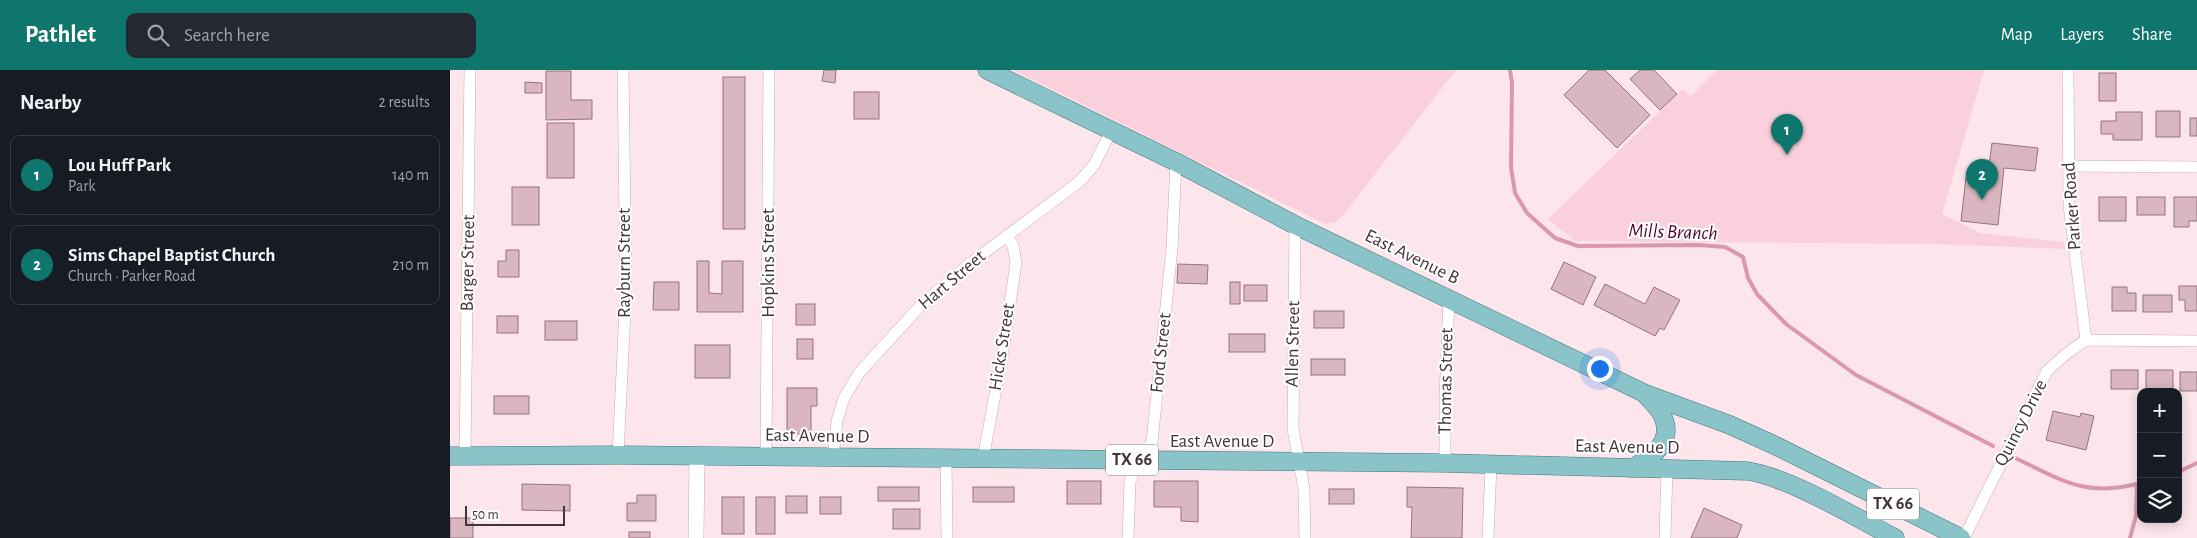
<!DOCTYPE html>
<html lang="en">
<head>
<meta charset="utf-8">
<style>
  :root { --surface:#171b24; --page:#242831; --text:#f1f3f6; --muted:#9ea1a6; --line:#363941; --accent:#0f766e }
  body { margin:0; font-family:"Alegreya Sans",sans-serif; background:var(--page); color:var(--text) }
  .controls { position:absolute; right:15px; bottom:15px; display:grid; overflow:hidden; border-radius:10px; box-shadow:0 2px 12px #0003 }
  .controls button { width:45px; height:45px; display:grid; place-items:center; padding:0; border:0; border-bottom:1px solid var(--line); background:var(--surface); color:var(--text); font:25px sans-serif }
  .scale { position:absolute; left:15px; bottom:12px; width:100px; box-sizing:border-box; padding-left:5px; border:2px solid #443539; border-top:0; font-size:14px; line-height:18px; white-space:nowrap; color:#443539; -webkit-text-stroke:4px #fff; paint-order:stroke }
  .you { position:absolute; left:1149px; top:298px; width:18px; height:18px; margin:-12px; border:4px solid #fff; border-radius:50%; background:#1a73e8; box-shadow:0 0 0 8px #1a73e833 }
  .badge { display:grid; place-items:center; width:32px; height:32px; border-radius:50%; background:var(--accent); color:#fff; font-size:16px; font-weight:700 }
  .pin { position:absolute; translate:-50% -41px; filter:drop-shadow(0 1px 2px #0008) }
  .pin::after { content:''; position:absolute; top:26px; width:18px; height:15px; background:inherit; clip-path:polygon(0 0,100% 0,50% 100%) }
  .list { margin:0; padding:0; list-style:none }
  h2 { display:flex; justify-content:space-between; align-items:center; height:65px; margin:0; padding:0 20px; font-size:21px }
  h2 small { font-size:16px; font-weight:400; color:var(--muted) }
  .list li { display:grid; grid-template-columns:32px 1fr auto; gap:15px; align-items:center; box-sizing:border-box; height:80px; margin:0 10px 10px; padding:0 10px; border:1px solid var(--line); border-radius:10px }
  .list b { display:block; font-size:19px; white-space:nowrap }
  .list p { margin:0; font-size:16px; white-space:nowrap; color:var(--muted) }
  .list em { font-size:16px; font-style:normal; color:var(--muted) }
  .icon { flex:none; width:28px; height:28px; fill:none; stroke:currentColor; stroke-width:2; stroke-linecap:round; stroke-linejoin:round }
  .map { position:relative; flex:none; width:1747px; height:468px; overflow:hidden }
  header { display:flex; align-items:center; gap:30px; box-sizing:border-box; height:70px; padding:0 25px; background:var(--accent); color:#fff }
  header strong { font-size:24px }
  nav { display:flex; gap:28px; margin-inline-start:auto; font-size:18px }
  .search { width:350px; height:45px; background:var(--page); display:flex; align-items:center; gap:12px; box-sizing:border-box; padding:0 18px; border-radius:10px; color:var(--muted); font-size:19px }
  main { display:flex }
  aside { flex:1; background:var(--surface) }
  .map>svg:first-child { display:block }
  .green { fill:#fad0dc }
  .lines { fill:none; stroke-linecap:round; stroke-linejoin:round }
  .stream { stroke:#db97ac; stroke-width:4 }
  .building { fill:#d9b6c0; stroke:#95747d }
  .street-casing { stroke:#cda9b3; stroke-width:12 }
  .secondary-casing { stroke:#cda9b3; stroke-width:16 }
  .primary-casing { stroke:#3f787f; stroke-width:19 }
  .street { stroke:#fff; stroke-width:11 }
  .secondary { stroke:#fff; stroke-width:15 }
  .primary { stroke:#8ac4c8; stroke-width:18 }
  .labels { text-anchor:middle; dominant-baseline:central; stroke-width:4; stroke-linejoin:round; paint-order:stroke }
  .shield { fill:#fff; stroke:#7c7274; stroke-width:1 }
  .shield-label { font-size:18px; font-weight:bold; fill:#443539 }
  .street-label { font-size:19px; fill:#443539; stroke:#fff }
  .water-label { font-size:20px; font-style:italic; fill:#530029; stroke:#fff }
</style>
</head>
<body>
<header>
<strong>Pathlet</strong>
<div class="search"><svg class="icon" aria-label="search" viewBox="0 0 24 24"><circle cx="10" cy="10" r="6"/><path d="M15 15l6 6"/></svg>Search here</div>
<nav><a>Map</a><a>Layers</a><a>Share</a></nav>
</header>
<main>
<aside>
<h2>Nearby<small>2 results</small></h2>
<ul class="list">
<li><span class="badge">1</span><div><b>Lou Huff Park</b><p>Park</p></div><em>140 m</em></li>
<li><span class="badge">2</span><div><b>Sims Chapel Baptist Church</b><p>Church · Parker Road</p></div><em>210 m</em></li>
</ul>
</aside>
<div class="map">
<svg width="1747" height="468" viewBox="0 0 1747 468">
  <rect width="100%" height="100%" fill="#fce6ec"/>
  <g class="green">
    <polygon points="563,0 1006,0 894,144 886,152 875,154"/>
    <polygon points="1267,0 1534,0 1492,144 1530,163 1614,172 1615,179 1483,174 1125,171 1098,149 1233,19 1241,26"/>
  </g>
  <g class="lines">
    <g class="stream">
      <polyline points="1060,0 1062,13 1061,97 1065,123 1077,143 1105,168 1128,176 1249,175 1275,177 1293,187 1298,208 1307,224 1336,254 1406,305 1543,376"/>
      <path d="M 1563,387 C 1612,410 1635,428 1691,413"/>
      <polyline points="1728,402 1747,393"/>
      <polyline points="1680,468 1686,446 1687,414"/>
    </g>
  </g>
  <g class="building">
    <polygon points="374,0 386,0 385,13 372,11"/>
    <polygon points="1139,0 1155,0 1200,45 1167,78 1114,25"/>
    <polygon points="1190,0 1204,0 1227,24 1210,40 1180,9"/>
    <polygon points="96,1 121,1 121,30 142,30 142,49 96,50"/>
    <rect x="1649" y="3" width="17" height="28"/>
    <rect x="273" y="7" width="22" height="152"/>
    <polygon points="75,12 92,13 92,23 75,23"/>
    <rect x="404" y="22" width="25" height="27"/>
    <rect x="1706" y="41" width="24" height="26"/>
    <polygon points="1666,42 1692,42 1692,70 1663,70 1663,64 1651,64 1651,51 1666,51"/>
    <rect x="1740" y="48" width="7" height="18"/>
    <rect x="97" y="53" width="27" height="55"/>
    <polygon points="1542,73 1588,78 1585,101 1554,98 1548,155 1511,151 1516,107 1537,110"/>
    <rect x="62" y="117" width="27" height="38"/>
    <rect x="1649" y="127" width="27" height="24"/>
    <rect x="1687" y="127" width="28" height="18"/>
    <polygon points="1724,127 1747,127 1747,151 1739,151 1739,157 1724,157"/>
    <polygon points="56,180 69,180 69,207 48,207 48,191 56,191"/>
    <polygon points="247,191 259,191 259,223 272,224 272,191 293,191 293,242 247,242"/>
    <polygon points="1114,192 1146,207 1133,235 1101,219"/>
    <polygon points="728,194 758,195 757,214 727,213"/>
    <polygon points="204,212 229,212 229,240 203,240"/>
    <rect x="780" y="212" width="10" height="22"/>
    <polygon points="1155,214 1195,234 1204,217 1230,230 1214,260 1210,258 1205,266 1144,235"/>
    <rect x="794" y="215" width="23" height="16"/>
    <polygon points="1729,216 1747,216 1747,241 1735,241 1735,230 1729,230"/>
    <polygon points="1662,217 1677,217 1677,223 1686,223 1686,241 1662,241"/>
    <rect x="1693" y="225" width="29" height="17"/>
    <rect x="346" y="234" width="19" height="21"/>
    <rect x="864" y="241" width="30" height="17"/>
    <rect x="47" y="246" width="21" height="17"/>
    <rect x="95" y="251" width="32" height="19"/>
    <rect x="779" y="264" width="36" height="18"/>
    <rect x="347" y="269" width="16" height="20"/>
    <rect x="245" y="275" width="35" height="33"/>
    <rect x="861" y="289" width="34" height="16"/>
    <rect x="1661" y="300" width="27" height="19"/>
    <polygon points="1696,300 1723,300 1723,322 1715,322 1715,319 1696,319"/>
    <rect x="1730" y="302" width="17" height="19"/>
    <polygon points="337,318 367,318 367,336 361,336 361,364 337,364"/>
    <rect x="44" y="326" width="35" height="18"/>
    <polygon points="1603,341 1630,347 1631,343 1644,346 1636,380 1596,370"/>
    <rect x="617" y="411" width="34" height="23"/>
    <polygon points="704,411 748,411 748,452 731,451 731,437 704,437"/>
    <polygon points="72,414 120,415 120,441 72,440"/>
    <rect x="428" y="417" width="41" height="14"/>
    <rect x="523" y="417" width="41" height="15"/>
    <polygon points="957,417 1013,418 1012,468 961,468 962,437 957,437"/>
    <rect x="879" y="419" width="25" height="15"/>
    <polygon points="187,425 206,425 206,451 177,451 177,433 187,433"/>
    <rect x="336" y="426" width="21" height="17"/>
    <rect x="272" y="427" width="22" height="37"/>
    <rect x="306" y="427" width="19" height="37"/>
    <rect x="370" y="427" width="21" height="17"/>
    <polygon points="1254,438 1292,455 1287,468 1241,468"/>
    <rect x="443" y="439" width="27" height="20"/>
    <rect x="0" y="448" width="23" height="20"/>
    <rect x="179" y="462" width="21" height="6"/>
  </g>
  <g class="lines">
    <g class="street-casing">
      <g id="street">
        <polyline points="1618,0 1619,135 1636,270"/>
        <polyline points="1618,96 1747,97"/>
        <polyline points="845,155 843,359 854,419 855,468"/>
        <polyline points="168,385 176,220 173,0"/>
        <polyline points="15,386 20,0"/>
        <polyline points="316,387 319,0"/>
        <polyline points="383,387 387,351 394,328 409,303 472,234 518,195 629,112 644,95 661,61"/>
        <polyline points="496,388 497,468"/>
        <polyline points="533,389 552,287 566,193 563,176 557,165"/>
        <polyline points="995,393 995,328 999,228"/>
        <polyline points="678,468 680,411 689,390 702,372 722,178 726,92"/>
        <polyline points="1038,468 1041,395"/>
        <polyline points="1215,468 1217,399"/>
        <polyline points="1514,468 1597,301 1616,284 1636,270 1747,271"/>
      </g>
    </g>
    <g class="secondary-casing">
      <polyline id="secondary" points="246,468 247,386"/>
    </g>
    <g class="primary-casing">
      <g id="primary">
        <polyline points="537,0 726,92 845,155 1196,324 1280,355 1322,374 1511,468"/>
        <path d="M 0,386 L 168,385 L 995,393 L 1298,401 C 1343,409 1403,446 1445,468"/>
        <path d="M 1183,398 C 1202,387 1224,372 1213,347 C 1210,339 1202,332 1196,325"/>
      </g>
    </g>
    <use href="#street" class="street"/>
    <use href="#secondary" class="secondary"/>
    <use href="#primary" class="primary"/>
  </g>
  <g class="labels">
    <g class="shield">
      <rect x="656" y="374.5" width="52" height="31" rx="4"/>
      <rect x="1417" y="418.5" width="52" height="31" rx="4"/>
    </g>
    <g class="shield-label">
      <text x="682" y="390">TX 66</text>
      <text x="1443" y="434">TX 66</text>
    </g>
    <g class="street-label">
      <text transform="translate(1622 136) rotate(-94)">Parker Road</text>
      <text transform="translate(962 187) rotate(26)">East Avenue B</text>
      <text transform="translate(18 193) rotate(-89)">Barger Street</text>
      <text transform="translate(174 193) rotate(-90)">Rayburn Street</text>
      <text transform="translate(318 193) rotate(-90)">Hopkins Street</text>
      <text transform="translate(502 210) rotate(-40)">Hart Street</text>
      <text transform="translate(843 274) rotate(-89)">Allen Street</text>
      <text transform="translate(552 277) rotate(-81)">Hicks Street</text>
      <text transform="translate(711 283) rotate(-84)">Ford Street</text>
      <text transform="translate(996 311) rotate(-89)">Thomas Street</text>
      <text transform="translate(1571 353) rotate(-63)">Quincy Drive</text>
      <text transform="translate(367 366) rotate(1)">East Avenue D</text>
      <text x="772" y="371">East Avenue D</text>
      <text transform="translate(1177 377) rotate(1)">East Avenue D</text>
    </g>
    <g class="water-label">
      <text transform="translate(1223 162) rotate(2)">Mills Branch</text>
    </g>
  </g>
</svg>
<div class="controls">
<button>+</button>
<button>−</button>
<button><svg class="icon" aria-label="layers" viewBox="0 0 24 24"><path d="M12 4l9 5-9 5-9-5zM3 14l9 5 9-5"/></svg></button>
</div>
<div class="scale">50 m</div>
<div class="you"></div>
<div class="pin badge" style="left:1337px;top:85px">1</div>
<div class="pin badge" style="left:1532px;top:130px">2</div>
</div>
</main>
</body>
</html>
